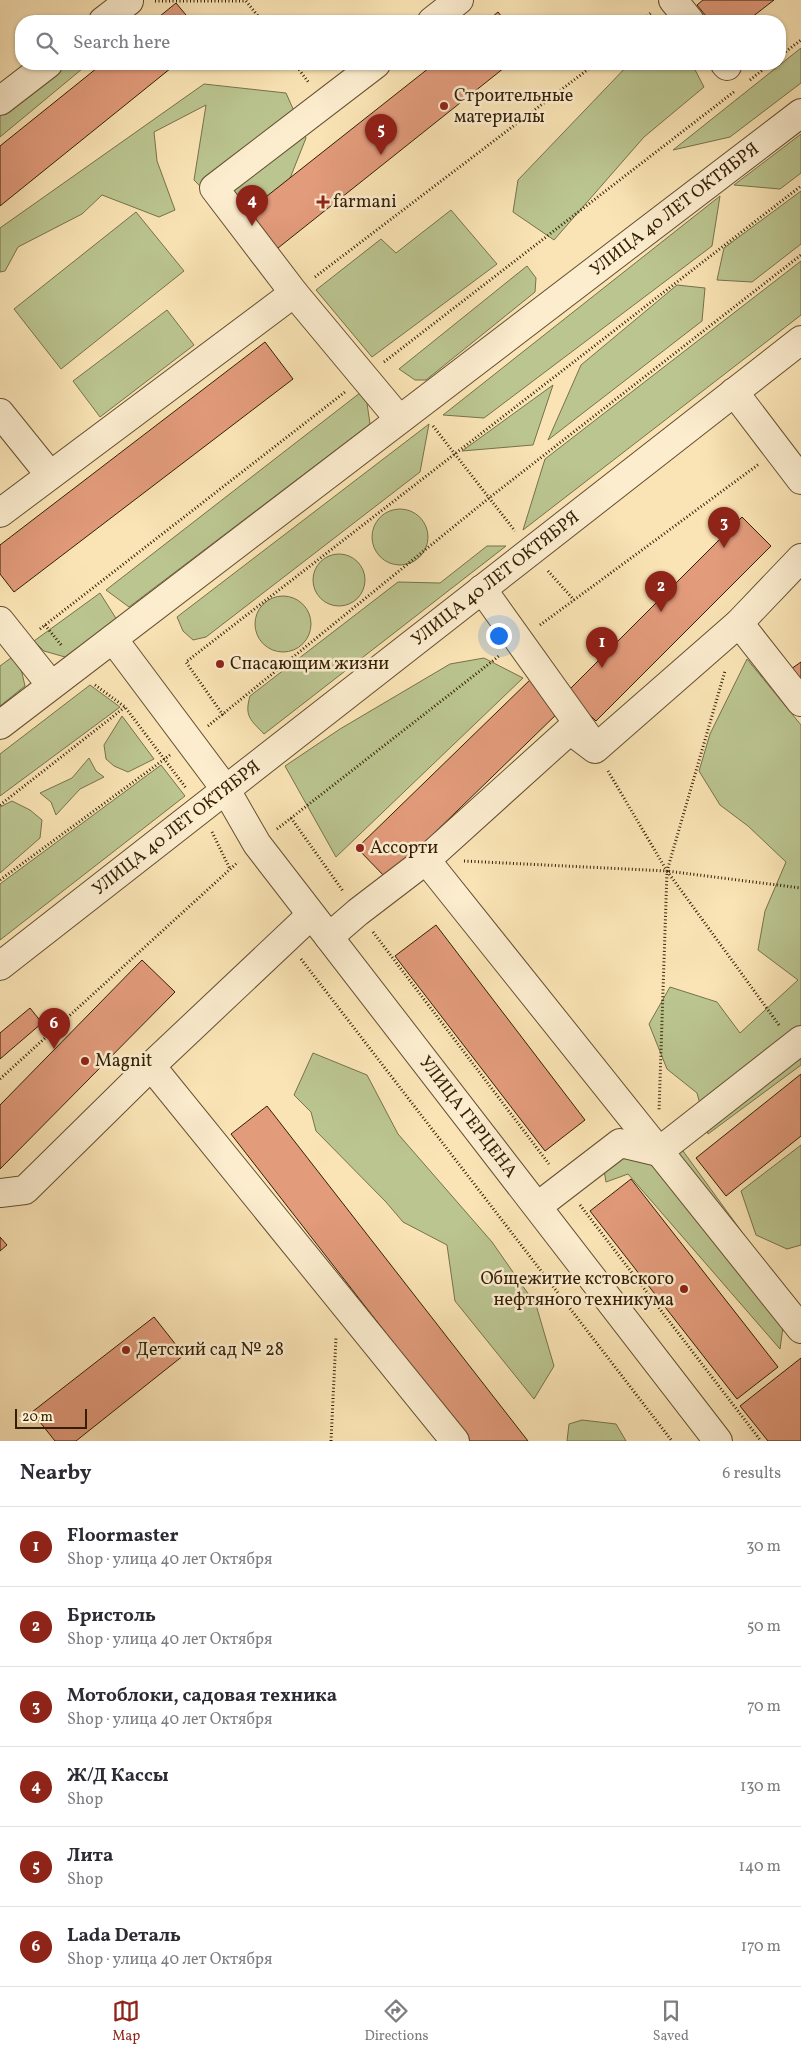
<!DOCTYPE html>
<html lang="en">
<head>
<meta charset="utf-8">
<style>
  :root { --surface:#fff; --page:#f2f2f3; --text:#2b2b33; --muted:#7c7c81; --line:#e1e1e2; --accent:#8f2418 }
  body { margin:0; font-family:Vollkorn,serif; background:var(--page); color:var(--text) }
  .scale { position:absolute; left:15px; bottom:12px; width:72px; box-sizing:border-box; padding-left:5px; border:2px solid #331f05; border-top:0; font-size:14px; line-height:18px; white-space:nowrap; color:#331f05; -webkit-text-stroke:4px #fcedcf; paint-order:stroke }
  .you { position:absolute; left:498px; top:635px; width:18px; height:18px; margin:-12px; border:4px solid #fff; border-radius:50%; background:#1a73e8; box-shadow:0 0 0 8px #1a73e833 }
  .badge { display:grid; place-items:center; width:32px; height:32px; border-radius:50%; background:var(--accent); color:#fff; font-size:16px; font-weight:700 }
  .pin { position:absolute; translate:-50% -41px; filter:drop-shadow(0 1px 2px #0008) }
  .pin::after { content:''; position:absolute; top:26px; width:18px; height:15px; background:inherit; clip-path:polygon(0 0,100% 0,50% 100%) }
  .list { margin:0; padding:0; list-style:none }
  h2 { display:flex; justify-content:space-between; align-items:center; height:65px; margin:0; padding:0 20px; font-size:21px }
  h2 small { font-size:16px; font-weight:400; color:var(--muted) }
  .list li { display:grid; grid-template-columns:32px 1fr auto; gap:15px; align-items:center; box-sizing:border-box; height:80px; padding:0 20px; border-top:1px solid var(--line) }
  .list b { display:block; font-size:19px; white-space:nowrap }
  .list p { margin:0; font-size:16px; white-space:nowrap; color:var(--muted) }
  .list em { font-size:16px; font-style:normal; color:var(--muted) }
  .icon { flex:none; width:28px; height:28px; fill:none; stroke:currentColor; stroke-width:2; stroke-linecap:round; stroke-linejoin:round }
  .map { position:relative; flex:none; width:801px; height:1441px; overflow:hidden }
  .search { position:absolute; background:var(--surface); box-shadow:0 1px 4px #0004; left:15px; right:15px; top:15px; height:55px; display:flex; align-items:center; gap:12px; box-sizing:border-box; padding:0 18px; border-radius:20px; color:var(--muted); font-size:19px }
  .sheet { height:545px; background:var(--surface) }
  nav { display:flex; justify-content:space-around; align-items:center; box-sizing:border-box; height:70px; border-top:1px solid var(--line); background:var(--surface); font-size:14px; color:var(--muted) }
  nav a { display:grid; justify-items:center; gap:2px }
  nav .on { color:var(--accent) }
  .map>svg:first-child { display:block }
  .green { fill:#bbc590; stroke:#77724a }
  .building { fill:#e29b7b; stroke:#331f05 }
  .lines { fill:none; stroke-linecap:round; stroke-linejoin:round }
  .minor-casing { stroke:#655031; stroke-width:30 }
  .path { stroke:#331f05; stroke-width:3; stroke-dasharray:1 2.5; stroke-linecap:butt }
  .minor { stroke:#fcedcf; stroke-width:28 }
  .poi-dot { fill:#8f2418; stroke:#fcedcf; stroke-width:2 }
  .labels { text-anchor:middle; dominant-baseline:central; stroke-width:5; stroke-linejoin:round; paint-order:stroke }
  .poi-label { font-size:18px; fill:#331f05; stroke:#fcedcf; text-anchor:start }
  .street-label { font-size:18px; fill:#331f05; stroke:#fcedcf }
</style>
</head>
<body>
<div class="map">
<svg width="801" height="1441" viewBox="0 0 801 1441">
  <rect width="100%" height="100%" fill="#fae4b5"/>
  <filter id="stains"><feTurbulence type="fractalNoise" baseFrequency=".004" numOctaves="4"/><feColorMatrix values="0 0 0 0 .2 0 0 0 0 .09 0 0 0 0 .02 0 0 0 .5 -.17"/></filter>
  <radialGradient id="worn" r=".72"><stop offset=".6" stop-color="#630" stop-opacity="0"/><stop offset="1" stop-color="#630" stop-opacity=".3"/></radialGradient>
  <g class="green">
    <polygon points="801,48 801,83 730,137 673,150"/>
    <polygon points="59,64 88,64 0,137 0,108"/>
    <polygon points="629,64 692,64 704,87 644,137 554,240 513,212 518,180"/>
    <polygon points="204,84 286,93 306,138 283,196 244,231 194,180 206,105 154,132 157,161 175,210 159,217 102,195 82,214 18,247 5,271 0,272 0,228"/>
    <polygon points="801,134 801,173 780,189 734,185"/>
    <polygon points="801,191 801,244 752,282 717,280 724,248"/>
    <polygon points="720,196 712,246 484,418 443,415"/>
    <polygon points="451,210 497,264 372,357 316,290 381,239 396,253"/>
    <polygon points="136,212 184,271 61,369 14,309"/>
    <polygon points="801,261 801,315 523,530 545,459"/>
    <polygon points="527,266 536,278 535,292 426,380 415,380 399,369"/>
    <polygon points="677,285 705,288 702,321 548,440 581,365"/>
    <polygon points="167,310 194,345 100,417 73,381"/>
    <polygon points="553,385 533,445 462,451"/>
    <polygon points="365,389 370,424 129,607 106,590"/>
    <polygon points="429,424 420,472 206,637 193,640 183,631 177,617"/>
    <circle cx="400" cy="537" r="28"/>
    <path d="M 487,546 L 506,546 L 264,734 C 251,720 244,717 250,696 L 398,582 L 440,583 Z"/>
    <circle cx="339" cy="580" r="26"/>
    <polygon points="100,593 117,620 65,657 44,651 34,641"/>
    <circle cx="283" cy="624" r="28"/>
    <polygon points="15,655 22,673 25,686 0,706 0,666"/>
    <polygon points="484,658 523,678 336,857 285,766 340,729 450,664"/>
    <polygon points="747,659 801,725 801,1065 708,1134 697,1093 667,1069 649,1024 670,987 717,1002 740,1033 798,980 758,950 765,911 786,862 748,826 720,805 699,771 710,734"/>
    <polygon points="90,685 120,707 0,796 0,754"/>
    <polygon points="122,716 154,759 128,772 114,766 106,759 104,745"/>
    <polygon points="89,758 96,771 104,777 80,789 56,815 51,802 40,793 72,778"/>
    <polygon points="161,765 185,796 0,940 0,884"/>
    <polygon points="12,801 30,810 42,820 40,838 0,873 0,807"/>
    <polygon points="313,1053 367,1075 398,1134 492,1242 536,1305 554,1366 534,1399 455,1301 447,1245 403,1222 386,1202 316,1131 311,1112 294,1095"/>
    <polygon points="622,1138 683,1151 747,1239 783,1327 780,1349 628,1174 606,1182 600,1146"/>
    <polygon points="801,1145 801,1245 787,1249 756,1235 741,1191"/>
    <polygon points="582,1420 616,1424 626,1441 567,1441 569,1424"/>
  </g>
  <g class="building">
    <polygon points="703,0 774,0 747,21 710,21 697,5"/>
    <polygon points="176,3 191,21 154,21"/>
    <polygon points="498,12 505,21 487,21"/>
    <polygon points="102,64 176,64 0,206 0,146"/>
    <polygon points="434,64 509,64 268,256 238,219"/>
    <polygon points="265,342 293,379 14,592 0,574 0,545"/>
    <polygon points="742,517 771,546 596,721 567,692"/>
    <polygon points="801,662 801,682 791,669"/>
    <polygon points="533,677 563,708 387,879 357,848"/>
    <polygon points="436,925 585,1120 545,1151 395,956"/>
    <polygon points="142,960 175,992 0,1169 0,1105"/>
    <polygon points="30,1008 42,1023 0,1059 0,1033"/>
    <polygon points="801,1074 801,1136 726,1196 696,1158"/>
    <polygon points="267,1106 528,1441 470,1441 231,1134"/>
    <polygon points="631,1179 778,1367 737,1399 590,1211"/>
    <polygon points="0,1237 7,1245 0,1251"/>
    <polygon points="154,1317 184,1355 76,1441 55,1441 32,1412"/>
    <polygon points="801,1358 801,1441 768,1441 740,1406"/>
  </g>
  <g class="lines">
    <g class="minor-casing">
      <g id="minor">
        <polyline points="673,0 690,21"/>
        <polyline points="103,21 129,1"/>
        <polyline points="432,21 459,0"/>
        <polyline points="376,64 214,188 294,293 399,419"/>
        <polyline points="725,64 727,66"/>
        <polyline points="0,101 48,64"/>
        <polyline points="734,392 801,480"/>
        <polyline points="0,413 50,475"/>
        <polyline points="0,513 294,293"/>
        <polyline points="482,589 590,740"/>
        <polyline points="0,621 51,685"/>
        <polyline points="739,623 801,702"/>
        <path id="s1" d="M 113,639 L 226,790 L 257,844 L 718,1441"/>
        <path id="s2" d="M 0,725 L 801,113"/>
        <polyline points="426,860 801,1329"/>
        <polyline points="329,937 358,912 426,860 570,730 595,749 739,623 801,558"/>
        <path id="s3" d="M 0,966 L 801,340"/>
        <polyline points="151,1066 455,1441"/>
        <polyline points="0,1193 25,1190 151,1066 311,915"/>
        <polyline points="538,1206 620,1143 658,1152 801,1040"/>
      </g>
    </g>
    <g class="path">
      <polyline points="155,1 246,1"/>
      <polyline points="246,1 262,21"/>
      <polyline points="642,21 652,12"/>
      <polyline points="780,56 801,40"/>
      <polyline points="295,64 309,83"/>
      <polyline points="750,80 770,64"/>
      <polyline points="315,277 595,64"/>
      <polyline points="384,362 735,91"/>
      <polyline points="433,426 515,531"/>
      <polyline points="548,571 574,600"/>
      <polyline points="45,625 62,646"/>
      <polyline points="540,625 759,464"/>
      <polyline points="40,629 345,392"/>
      <polyline points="95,685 125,707 186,788"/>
      <polyline points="223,715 186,662 801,186"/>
      <polyline points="208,726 489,498 801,255"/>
      <polyline points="608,771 667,871 659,1111"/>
      <polyline points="0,805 125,707"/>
      <polyline points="291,818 343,891"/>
      <polyline points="277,829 499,656"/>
      <polyline points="212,832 230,869"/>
      <polyline points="464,861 667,871 725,671"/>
      <polyline points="0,880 170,755"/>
      <polyline points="373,932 549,1164"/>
      <polyline points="301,959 672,1441"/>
      <polyline points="779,1025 667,871 801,888"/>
      <polyline points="0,1079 238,862"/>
      <polyline points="580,1205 761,1441"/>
      <polyline points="331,1441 336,1337"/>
    </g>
    <use href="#minor" class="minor"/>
  </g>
  <g class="poi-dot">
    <circle cx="444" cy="106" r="5"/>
    <path d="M320.5 194.5h5v5h5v5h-5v5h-5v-5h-5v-5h5z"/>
    <circle cx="220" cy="664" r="5"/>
    <circle cx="360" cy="848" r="5"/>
    <circle cx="85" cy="1061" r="5"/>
    <circle cx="684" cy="1289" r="5"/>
    <circle cx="126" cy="1350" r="5"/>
  </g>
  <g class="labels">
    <g class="poi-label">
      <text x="454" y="96">Строительные<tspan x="454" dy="21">материалы</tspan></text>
      <text x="333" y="202">farmani</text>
      <text x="230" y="664">Спасающим жизни</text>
      <text x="370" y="848">Ассорти</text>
      <text x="95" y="1061">Magnit</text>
      <text x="674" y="1279" text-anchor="end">Общежитие кстовского<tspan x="674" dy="21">нефтяного техникума</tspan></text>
      <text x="136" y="1350">Детский сад № 28</text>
    </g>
    <g class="street-label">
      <text stroke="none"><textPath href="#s2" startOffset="849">УЛИЦА 40 ЛЕТ ОКТЯБРЯ</textPath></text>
      <text stroke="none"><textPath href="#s3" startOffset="629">УЛИЦА 40 ЛЕТ ОКТЯБРЯ</textPath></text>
      <text stroke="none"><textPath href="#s3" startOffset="224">УЛИЦА 40 ЛЕТ ОКТЯБРЯ</textPath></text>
      <text stroke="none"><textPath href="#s1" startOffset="596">УЛИЦА ГЕРЦЕНА</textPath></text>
    </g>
  </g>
  <rect width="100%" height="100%" filter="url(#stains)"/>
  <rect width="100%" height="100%" fill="url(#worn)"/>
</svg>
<div class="scale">20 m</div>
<div class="you"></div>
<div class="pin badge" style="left:602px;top:668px">1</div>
<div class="pin badge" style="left:661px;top:612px">2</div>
<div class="pin badge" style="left:724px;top:548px">3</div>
<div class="pin badge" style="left:252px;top:226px">4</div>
<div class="pin badge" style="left:381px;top:155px">5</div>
<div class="pin badge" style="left:54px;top:1049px">6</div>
<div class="search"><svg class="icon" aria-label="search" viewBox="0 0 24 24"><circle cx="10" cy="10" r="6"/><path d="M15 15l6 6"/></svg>Search here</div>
</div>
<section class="sheet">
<h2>Nearby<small>6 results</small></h2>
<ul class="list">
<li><span class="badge">1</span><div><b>Floormaster</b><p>Shop · улица 40 лет Октября</p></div><em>30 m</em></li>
<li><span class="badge">2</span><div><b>Бристоль</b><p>Shop · улица 40 лет Октября</p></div><em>50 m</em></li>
<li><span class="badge">3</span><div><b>Мотоблоки, садовая техника</b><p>Shop · улица 40 лет Октября</p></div><em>70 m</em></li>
<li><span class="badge">4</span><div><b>Ж/Д Кассы</b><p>Shop</p></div><em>130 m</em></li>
<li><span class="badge">5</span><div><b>Лита</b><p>Shop</p></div><em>140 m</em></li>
<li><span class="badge">6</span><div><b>Lada Dеталь</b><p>Shop · улица 40 лет Октября</p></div><em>170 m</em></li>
</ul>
</section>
<nav>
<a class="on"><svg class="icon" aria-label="map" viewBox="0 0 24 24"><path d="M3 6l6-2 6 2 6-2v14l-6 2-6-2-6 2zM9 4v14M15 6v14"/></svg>Map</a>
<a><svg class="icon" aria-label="directions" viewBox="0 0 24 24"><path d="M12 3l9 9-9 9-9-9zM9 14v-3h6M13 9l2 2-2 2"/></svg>Directions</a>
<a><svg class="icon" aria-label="saved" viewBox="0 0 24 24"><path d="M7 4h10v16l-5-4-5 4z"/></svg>Saved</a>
</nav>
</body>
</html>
